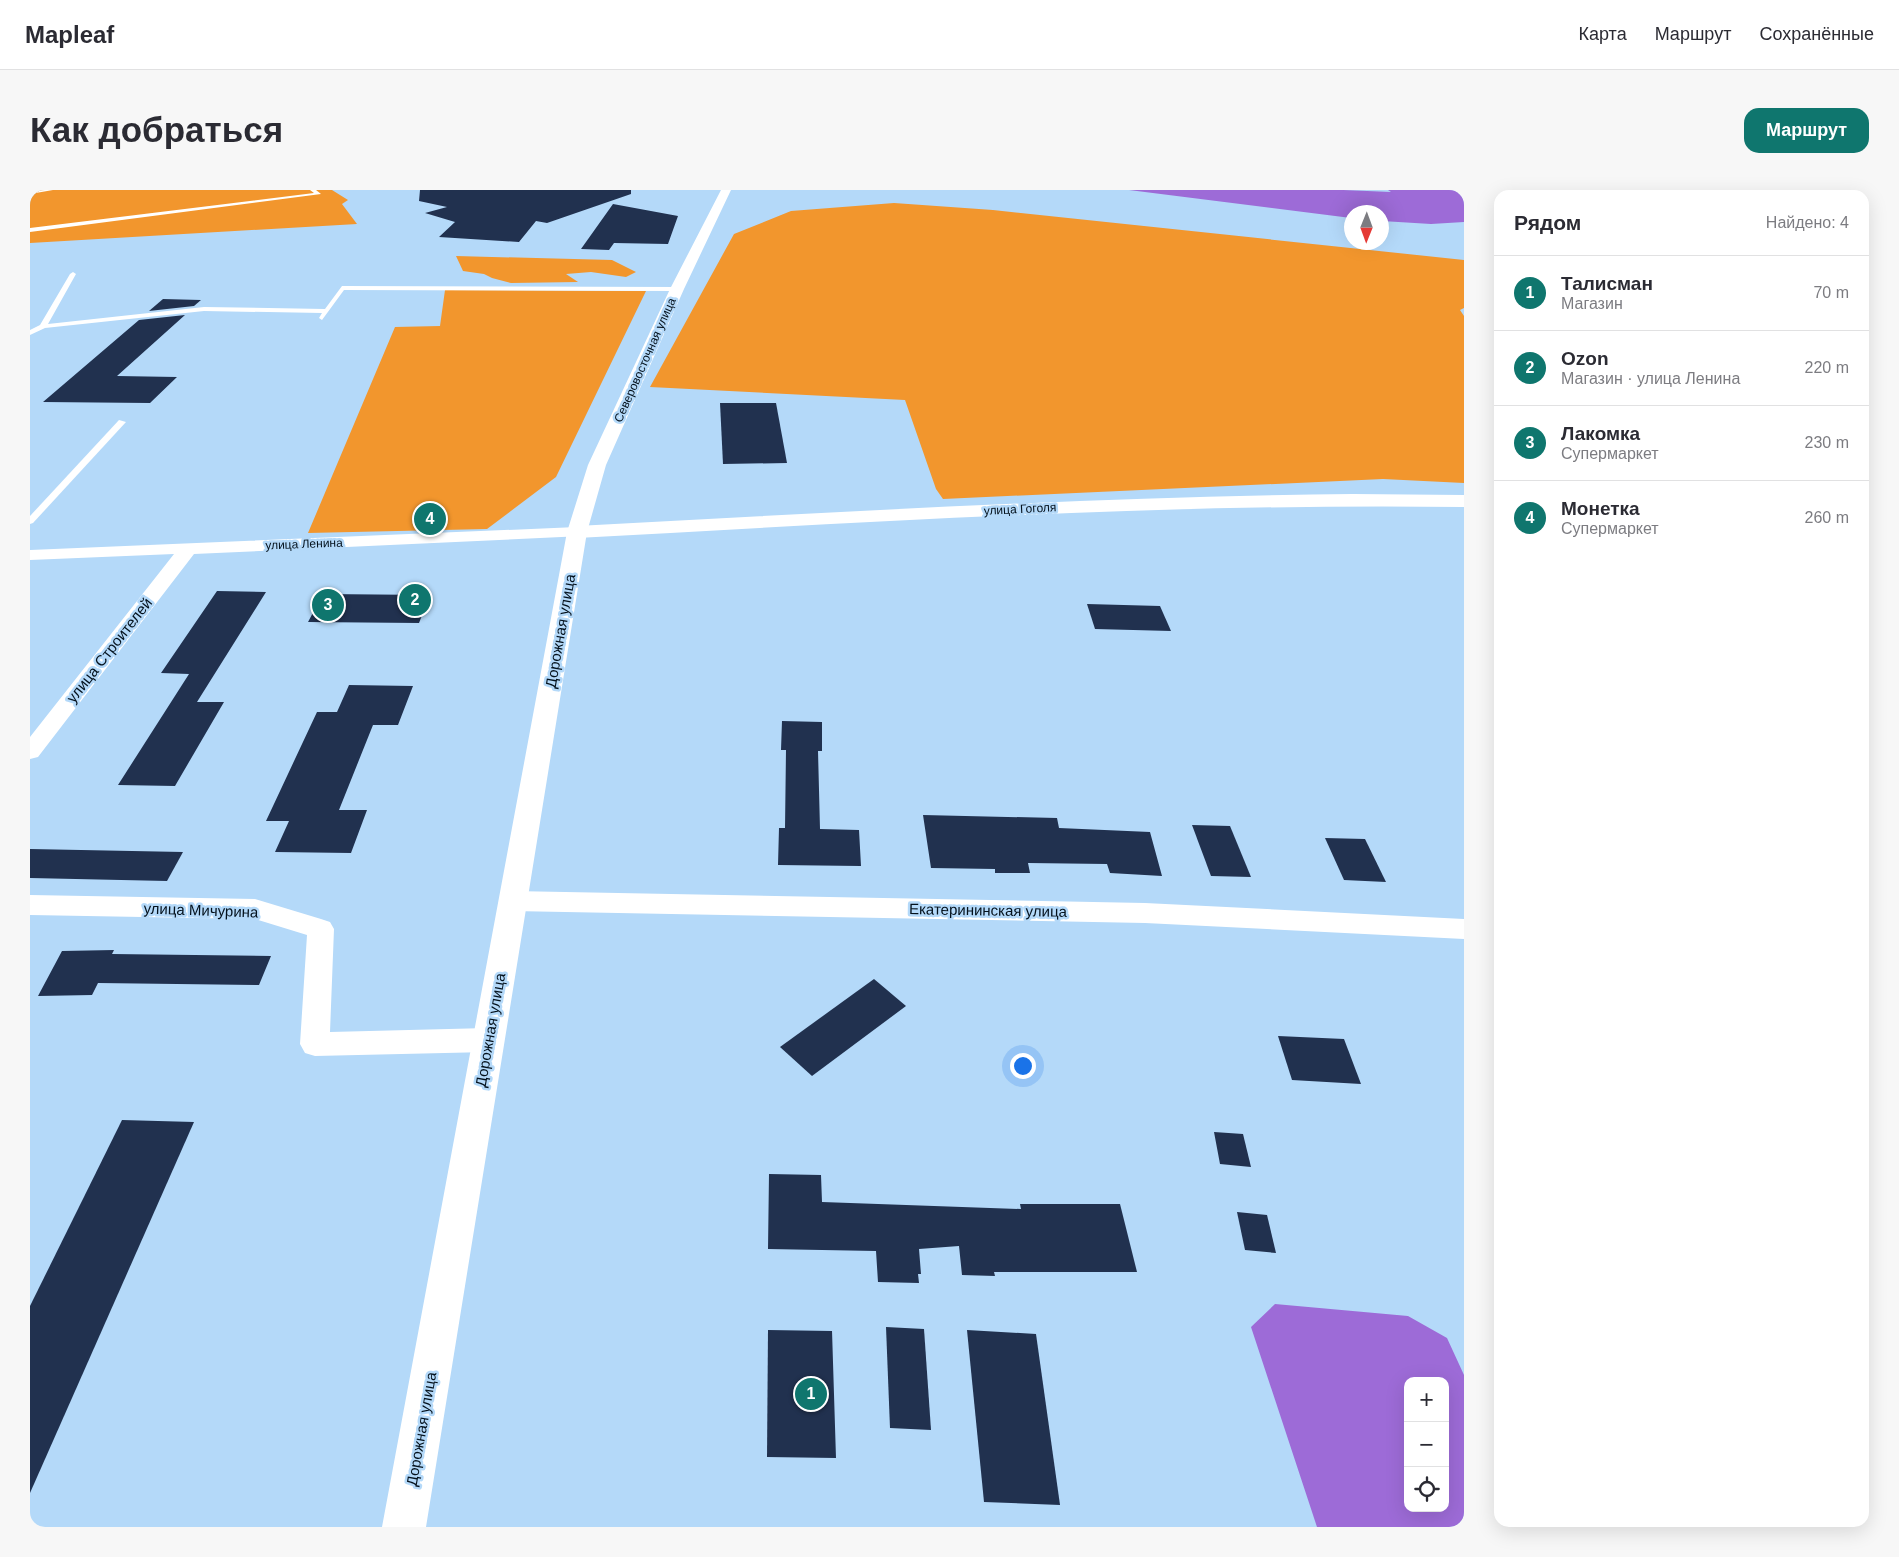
<!DOCTYPE html>
<html lang="ru">
<head>
<meta charset="utf-8">
<style>
  :root { --surface:#fff; --page:#f7f7f7; --text:#2b2b33; --muted:#7c7c81; --line:#e1e1e2; --accent:#0f766e }
  body { margin:0; font-family:Helvetica,sans-serif; background:var(--page); color:var(--text) }
  .controls { position:absolute; right:15px; bottom:15px; display:grid; overflow:hidden; border-radius:10px; box-shadow:0 5px 20px #0002 }
  .controls button { width:45px; height:45px; display:grid; place-items:center; padding:0; border:0; border-bottom:1px solid var(--line); background:var(--surface); color:var(--text); font:25px sans-serif }
  .compass { position:absolute; left:1314px; top:15px; width:45px; height:45px; border-radius:50%; background:var(--surface); box-shadow:0 5px 20px #0002; rotate:181deg }
  .you { position:absolute; left:992px; top:875px; width:18px; height:18px; margin:-12px; border:4px solid #fff; border-radius:50%; background:#1a73e8; box-shadow:0 0 0 8px #1a73e833 }
  .badge { display:grid; place-items:center; width:32px; height:32px; border-radius:50%; background:var(--accent); color:#fff; font-size:16px; font-weight:700 }
  .pin { position:absolute; translate:-50% -50%; border:2px solid #fff; box-shadow:0 1px 5px #0006 }
  .list { margin:0; padding:0; list-style:none }
  h2 { display:flex; justify-content:space-between; align-items:center; height:65px; margin:0; padding:0 20px; font-size:21px }
  h2 small { font-size:16px; font-weight:400; color:var(--muted) }
  .list li { display:grid; grid-template-columns:32px 1fr auto; gap:15px; align-items:center; box-sizing:border-box; height:75px; padding:0 20px; border-top:1px solid var(--line) }
  .list b { display:block; font-size:19px; white-space:nowrap }
  .list p { margin:0; font-size:16px; white-space:nowrap; color:var(--muted) }
  .list em { font-size:16px; font-style:normal; color:var(--muted) }
  .icon { flex:none; width:28px; height:28px; fill:none; stroke:currentColor; stroke-width:2; stroke-linecap:round; stroke-linejoin:round }
  .map { position:relative; flex:none; width:1434px; height:1337px; overflow:hidden; border-radius:15px }
  header { display:flex; align-items:center; gap:30px; box-sizing:border-box; height:70px; padding:0 25px; background:var(--surface); border-bottom:1px solid var(--line) }
  header strong { font-size:24px }
  nav { display:flex; gap:28px; margin-inline-start:auto; font-size:18px }
  .intro { display:flex; align-items:center; justify-content:space-between; box-sizing:border-box; height:120px; padding:0 30px }
  h1 { margin:0; font-size:35px }
  .button { padding:12px 22px; border-radius:15px; background:var(--accent); color:#fff; font-size:18px; font-weight:700 }
  main { display:flex; gap:30px; padding:0 30px }
  aside { flex:1; background:var(--surface); border-radius:15px; box-shadow:0 5px 20px #0002 }
  .map>svg:first-child { display:block }
  .green { fill:#f2962d }
  .water { fill:#9d6bd7; fill-rule:evenodd }
  .building { fill:#21314f }
  .lines { fill:none; stroke-linecap:round; stroke-linejoin:round }
  .service { fill:#fff; fill-rule:evenodd }
  .minor { fill:#fff; fill-rule:evenodd }
  .tertiary { fill:#fff; fill-rule:evenodd }
  .primary { fill:#fff; fill-rule:evenodd }
  .labels { text-anchor:middle; dominant-baseline:central; stroke-width:5; stroke-linejoin:round; paint-order:stroke }
  .far-street-label { font-size:12px; fill:#04111c; stroke:#b4d9f9 }
  .street-label { font-size:15px; fill:#04111c; stroke:#b4d9f9 }
</style>
</head>
<body>
<header>
<strong>Mapleaf</strong>
<nav><a>Карта</a><a>Маршрут</a><a>Сохранённые</a></nav>
</header>
<div class="intro"><h1>Как добраться</h1><a class="button">Маршрут</a></div>
<main>
<div class="map">
<svg width="1434" height="1337" viewBox="0 0 1434 1337">
  <rect width="100%" height="100%" fill="#b4d9f9"/>
  <g class="green">
    <polygon points="0,0 302,0 318,10 312,14 327,34 0,53"/>
    <polygon points="864,13 963,20 1434,70 1434,118 1430,120 1434,126 1434,293 1353,289 913,309 906,299 875,210 620,197 704,44 761,21"/>
    <polygon points="426,66 582,70 606,82 596,87 561,82 536,84 548,92 481,93 462,88 454,84 433,81"/>
    <polygon points="415,100 616,101 526,287 457,339 278,343 365,137 410,136"/>
  </g>
  <g class="water">
    <polygon points="1099,0 1313,0 1361,2 1358,0 1434,0 1434,32 1401,34 1352,31 1352,22 1322,22 1321,28"/>
    <path d="M 1245,1114 L 1378,1126 L 1417,1148 L 1434,1185 L 1434,1337 L 1287,1337 L 1221,1137 ZM 1378,1191 L 1415,1191 L 1415,1318 L 1378,1318 Z"/>
  </g>
  <g class="building">
    <polygon points="390,0 601,0 601,4 517,33 506,31 489,52 409,47 425,32 395,23 417,17 389,11"/>
    <polygon points="583,14 648,26 638,54 584,53 579,60 551,59"/>
    <polygon points="133,109 171,110 164,116 119,121"/>
    <polygon points="155,125 87,186 147,187 120,213 13,212 109,130"/>
    <polygon points="690,213 746,213 757,273 693,274"/>
    <polygon points="187,401 236,402 167,512 194,512 145,596 88,595 159,484 131,483"/>
    <polygon points="293,404 400,405 389,433 278,432"/>
    <polygon points="1057,414 1130,416 1141,441 1065,439"/>
    <polygon points="319,495 383,496 368,535 343,535 309,620 337,620 321,663 245,662 259,631 236,631 287,522 307,522"/>
    <polygon points="752,531 792,532 792,561 788,561 790,639 829,640 831,676 748,675 749,638 755,638 756,560 751,560"/>
    <polygon points="893,625 1027,628 1029,638 1120,642 1132,686 1080,683 1077,674 998,673 1000,683 965,683 965,679 901,678"/>
    <polygon points="1162,635 1200,636 1221,687 1181,686"/>
    <polygon points="1295,648 1335,649 1356,692 1314,690"/>
    <polygon points="0,659 153,662 137,691 0,688"/>
    <polygon points="84,760 82,764 241,766 229,795 68,793 62,805 8,806 32,761"/>
    <polygon points="844,789 876,816 782,886 750,857"/>
    <polygon points="1248,846 1314,849 1331,894 1262,890"/>
    <polygon points="92,930 164,932 0,1303 0,1116"/>
    <polygon points="1184,942 1213,944 1221,977 1190,974"/>
    <polygon points="739,984 791,985 792,1012 991,1019 990,1014 1090,1014 1107,1082 964,1082 965,1086 932,1085 929,1056 889,1059 891,1084 888,1084 889,1093 848,1092 846,1061 738,1059"/>
    <polygon points="1207,1022 1237,1025 1246,1063 1215,1060"/>
    <polygon points="856,1137 894,1139 901,1240 860,1238"/>
    <polygon points="738,1140 802,1141 806,1268 737,1267"/>
    <polygon points="937,1140 1006,1144 1030,1315 954,1312"/>
  </g>
  <g class="lines">
    <g class="service">
      <polygon points="11,0 23,0 0,4 0,2"/>
      <polygon points="280,0 286,0 291,4 0,42 0,38 284,3"/>
      <polygon points="43,82 46,84 18,134 174,117 295,119 312,96 647,97 650,99 647,101 314,100 292,130 289,128 292,123 174,121 15,138 0,145 0,140 10,135 40,84"/>
      <polygon points="89,230 96,232 3,333 0,334 0,326"/>
    </g>
    <g class="minor">
      <polygon points="547,337 553,338 556,342 553,346 164,364 8,567 0,569 0,547 144,364 0,370 0,360"/>
      <polygon points="482,701 1115,713 1434,729 1434,749 1115,733 482,721 473,718 469,711 473,704"/>
      <polygon points="0,705 225,709 291,729 300,732 304,739 300,842 458,838 468,842 473,850 468,858 458,862 285,866 275,863 270,854 277,745 225,729 0,725"/>
    </g>
    <path class="tertiary" d="M 1323,304 L 1434,305 L 1434,317 C 1138,313 843,332 547,348 L 540,346 L 537,342 L 540,338 L 547,336 C 806,322 1064,307 1323,304 Z"/>
    <polygon class="primary" points="691,0 701,0 654,99 576,275 557,342 396,1337 352,1337 537,342 558,275 640,99"/>
  </g>
  <g class="labels">
    <g class="far-street-label">
      <text transform="translate(615 170) rotate(-66)">Северовосточная улица</text>
      <text transform="translate(990 319) rotate(-3)">улица Гоголя</text>
      <text transform="translate(274 354) rotate(-2)">улица Ленина</text>
    </g>
    <g class="street-label">
      <text transform="translate(530 441) rotate(-80)">Дорожная улица</text>
      <text transform="translate(79 460) rotate(-52)">улица Строителей</text>
      <text transform="translate(171 720) rotate(2)">улица Мичурина</text>
      <text transform="translate(958 720) rotate(1)">Екатерининская улица</text>
      <text transform="translate(460 840) rotate(-80)">Дорожная улица</text>
      <text transform="translate(391 1239) rotate(-80)">Дорожная улица</text>
    </g>
  </g>
</svg>
<div class="controls">
<button>+</button>
<button>−</button>
<button><svg class="icon" aria-label="locate" viewBox="0 0 24 24"><circle cx="12" cy="12" r="6"/><path d="M12 2v4M12 18v4M2 12h4M18 12h4"/></svg></button>
</div>
<svg class="compass" viewBox="-18 -18 36 36"><path d="M0-13l5 13h-10z" fill="#e53935"/><path d="M0 13l5-13h-10z" fill="#7c7c81"/></svg>
<div class="you"></div>
<div class="pin badge" style="left:781px;top:1204px">1</div>
<div class="pin badge" style="left:385px;top:410px">2</div>
<div class="pin badge" style="left:298px;top:415px">3</div>
<div class="pin badge" style="left:400px;top:329px">4</div>
</div>
<aside>
<h2>Рядом<small>Найдено: 4</small></h2>
<ul class="list">
<li><span class="badge">1</span><div><b>Талисман</b><p>Магазин</p></div><em>70 m</em></li>
<li><span class="badge">2</span><div><b>Ozon</b><p>Магазин · улица Ленина</p></div><em>220 m</em></li>
<li><span class="badge">3</span><div><b>Лакомка</b><p>Супермаркет</p></div><em>230 m</em></li>
<li><span class="badge">4</span><div><b>Монетка</b><p>Супермаркет</p></div><em>260 m</em></li>
</ul>
</aside>
</main>
</body>
</html>
